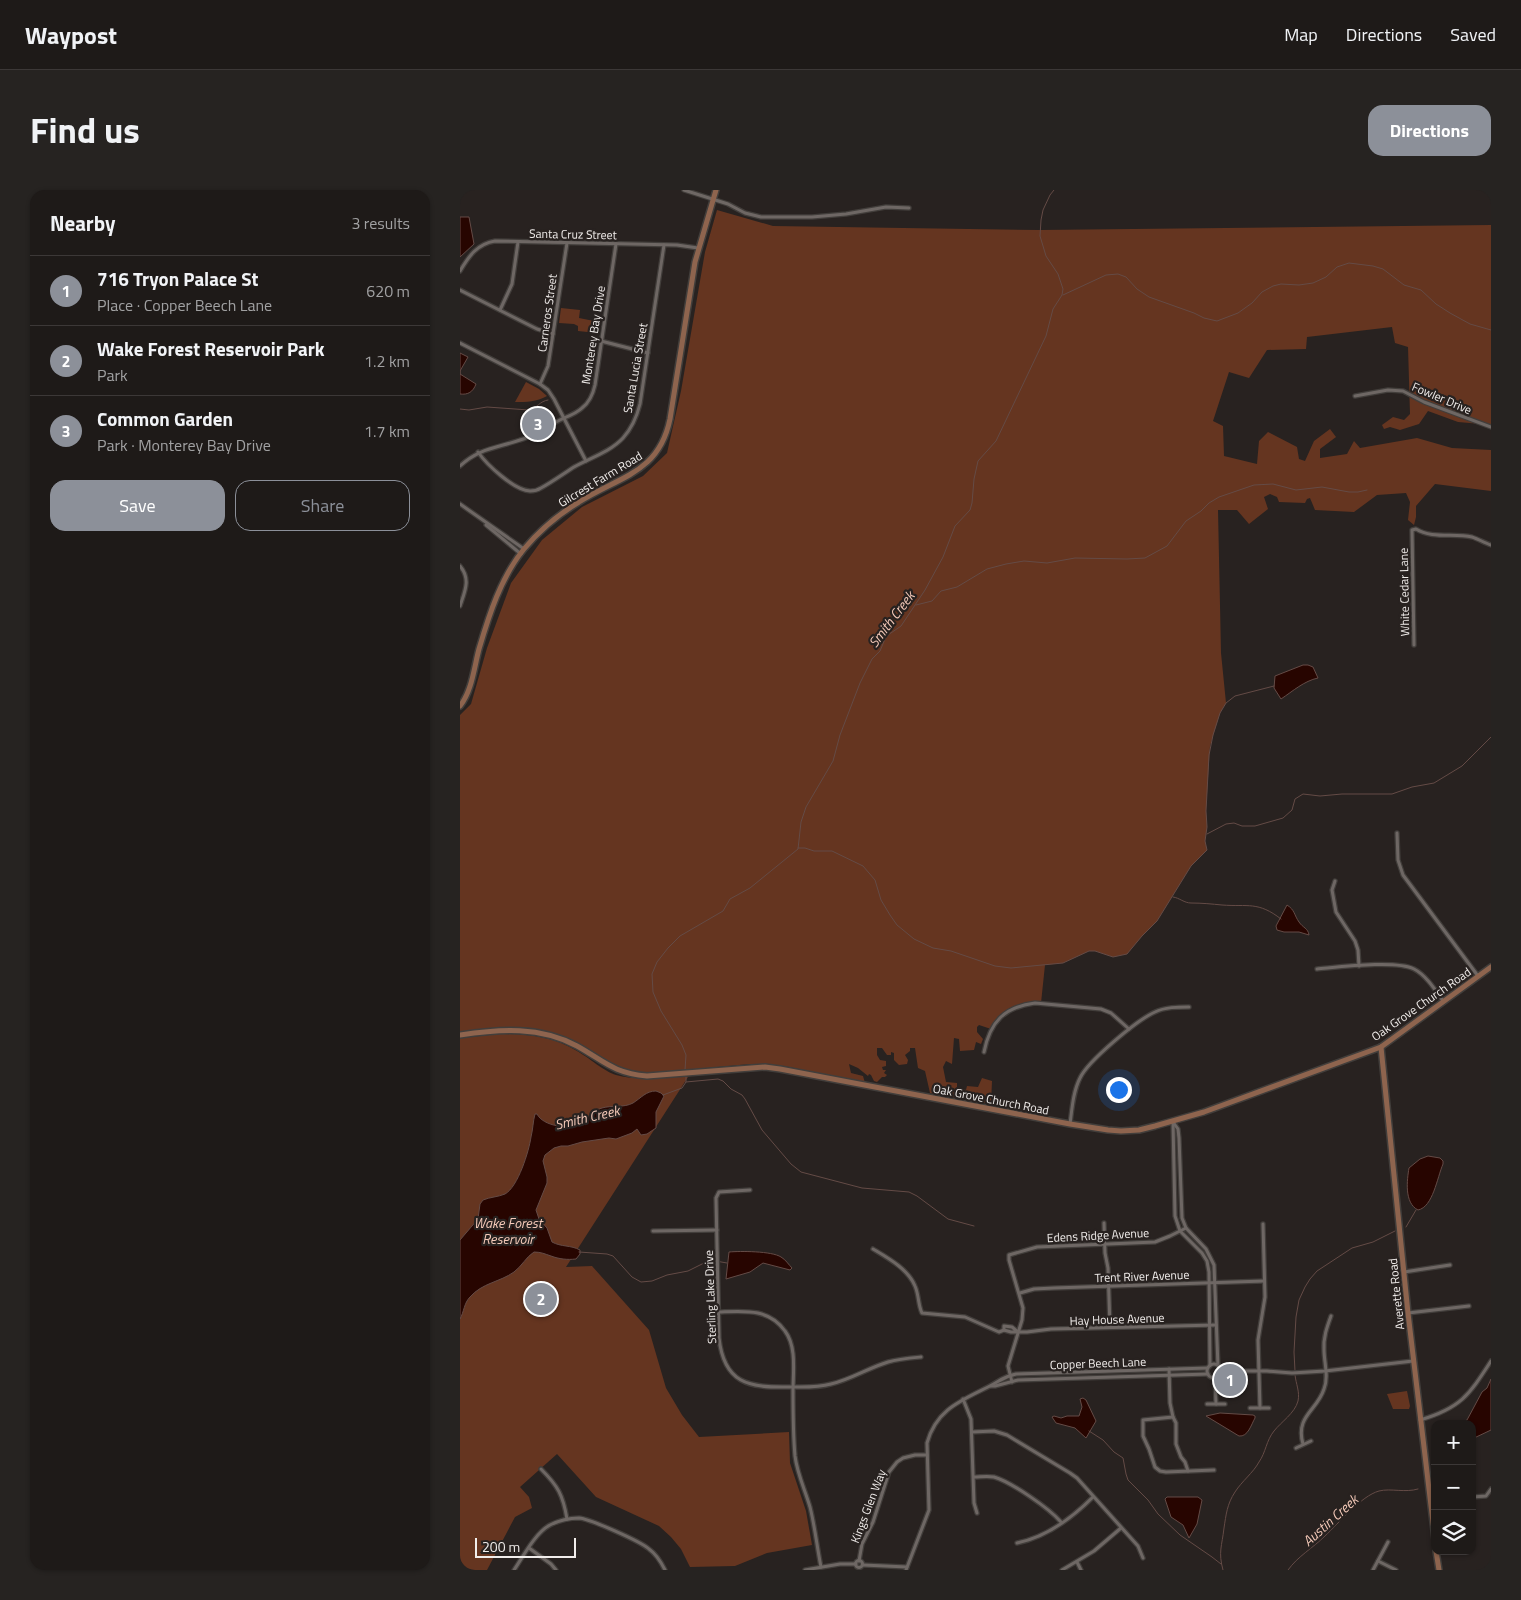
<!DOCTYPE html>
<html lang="en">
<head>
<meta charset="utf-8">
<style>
  :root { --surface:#1e1a18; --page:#262321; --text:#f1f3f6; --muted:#a1a1a2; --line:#3c3837; --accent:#8c9099 }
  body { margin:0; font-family:"Titillium Web",sans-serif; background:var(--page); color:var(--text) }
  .controls { position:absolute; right:15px; bottom:15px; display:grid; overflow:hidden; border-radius:10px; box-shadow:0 1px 4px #0004 }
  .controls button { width:45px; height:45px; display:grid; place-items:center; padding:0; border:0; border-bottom:1px solid var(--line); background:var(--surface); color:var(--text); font:25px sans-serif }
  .scale { position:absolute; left:15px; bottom:12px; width:101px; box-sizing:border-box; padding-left:5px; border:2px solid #f1edeb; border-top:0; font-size:14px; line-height:18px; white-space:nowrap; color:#f1edeb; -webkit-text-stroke:4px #282220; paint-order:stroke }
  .you { position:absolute; left:658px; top:899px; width:18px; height:18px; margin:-12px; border:4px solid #fff; border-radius:50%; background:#1a73e8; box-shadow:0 0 0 8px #1a73e833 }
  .badge { display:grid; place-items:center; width:32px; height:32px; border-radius:50%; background:var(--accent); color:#fff; font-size:16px; font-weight:700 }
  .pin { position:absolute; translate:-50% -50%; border:2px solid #fff; box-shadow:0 1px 5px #0006 }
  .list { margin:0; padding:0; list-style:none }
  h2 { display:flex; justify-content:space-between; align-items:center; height:65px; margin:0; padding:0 20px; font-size:21px }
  h2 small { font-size:16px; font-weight:400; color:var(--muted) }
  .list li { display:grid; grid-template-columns:32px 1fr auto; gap:15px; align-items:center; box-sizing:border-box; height:70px; padding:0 20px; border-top:1px solid var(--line) }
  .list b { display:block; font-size:19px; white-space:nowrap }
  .list p { margin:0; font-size:16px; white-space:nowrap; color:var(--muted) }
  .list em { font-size:16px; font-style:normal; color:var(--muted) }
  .actions { display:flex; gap:10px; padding:15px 20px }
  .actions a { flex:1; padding:11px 0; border:1px solid var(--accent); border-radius:15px; text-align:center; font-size:18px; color:var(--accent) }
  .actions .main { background:var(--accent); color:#fff }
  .icon { flex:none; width:28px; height:28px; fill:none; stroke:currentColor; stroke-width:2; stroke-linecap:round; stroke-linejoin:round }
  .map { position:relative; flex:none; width:1031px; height:1380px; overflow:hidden; border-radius:15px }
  header { display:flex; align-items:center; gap:30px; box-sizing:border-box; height:70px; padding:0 25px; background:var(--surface); border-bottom:1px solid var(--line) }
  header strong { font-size:24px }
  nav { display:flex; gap:28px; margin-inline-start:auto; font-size:18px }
  .intro { display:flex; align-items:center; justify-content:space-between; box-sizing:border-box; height:120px; padding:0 30px }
  h1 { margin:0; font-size:35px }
  .button { padding:12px 22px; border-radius:15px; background:var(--accent); color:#fff; font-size:18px; font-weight:700 }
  main { display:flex; gap:30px; padding:0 30px }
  aside { flex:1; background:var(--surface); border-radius:15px; box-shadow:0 1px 4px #0004 }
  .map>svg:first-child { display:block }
  .green { fill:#653520 }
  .water { fill:#270500; stroke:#644b46 }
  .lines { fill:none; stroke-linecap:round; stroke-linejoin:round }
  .stream { stroke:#644b46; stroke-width:1 }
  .street-casing { stroke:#423e3b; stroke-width:5.5 }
  .secondary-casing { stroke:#423e3b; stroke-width:8 }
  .street { stroke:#6e6764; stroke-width:3 }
  .secondary { stroke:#8e644e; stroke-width:5 }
  .labels { text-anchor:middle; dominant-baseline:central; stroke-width:4.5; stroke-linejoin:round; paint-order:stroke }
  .street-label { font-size:12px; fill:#f1edeb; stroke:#282220 }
  .water-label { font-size:14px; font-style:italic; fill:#f5cab9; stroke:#282220 }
</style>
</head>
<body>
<header>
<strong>Waypost</strong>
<nav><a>Map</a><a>Directions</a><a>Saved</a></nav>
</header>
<div class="intro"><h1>Find us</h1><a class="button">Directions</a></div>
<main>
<aside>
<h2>Nearby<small>3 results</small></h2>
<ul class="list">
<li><span class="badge">1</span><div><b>716 Tryon Palace St</b><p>Place · Copper Beech Lane</p></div><em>620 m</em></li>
<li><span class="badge">2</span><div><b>Wake Forest Reservoir Park</b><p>Park</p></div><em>1.2 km</em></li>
<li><span class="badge">3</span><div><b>Common Garden</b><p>Park · Monterey Bay Drive</p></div><em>1.7 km</em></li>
</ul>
<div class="actions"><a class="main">Save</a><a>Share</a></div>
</aside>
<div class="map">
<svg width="1031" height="1380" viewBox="0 0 1031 1380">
  <rect width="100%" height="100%" fill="#282220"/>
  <g class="green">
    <polygon points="257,20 313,36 580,40 1031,35 1031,237 1021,234 998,232 968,221 959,234 940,240 930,237 924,239 922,235 933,227 944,230 950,224 948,157 935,153 932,137 847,147 846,159 807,160 789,188 769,182 753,231 763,236 764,266 797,274 799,251 808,242 837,257 839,269 845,271 854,251 870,239 876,247 860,259 860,268 887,264 894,251 900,258 957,248 992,258 1031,260 1031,301 975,294 956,316 956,327 954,335 948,330 950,312 946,303 917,305 894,322 855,320 850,308 847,309 845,313 819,312 817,307 810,304 804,307 808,319 789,334 777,320 758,320 761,463 766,513 760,523 750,556 746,621 747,637 745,651 747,660 731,676 697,731 682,746 667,764 653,767 635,761 629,761 603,773 585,775 581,813 575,813 549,821 531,839 519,835 517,837 517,842 523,849 521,854 516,852 514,860 500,861 499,849 494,848 492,874 486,871 483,877 486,892 497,893 497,898 506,900 507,896 518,897 522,888 532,891 531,914 470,903 465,881 458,878 455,858 450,858 450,861 445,865 448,870 447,874 439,875 434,870 434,863 431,862 431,865 427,865 422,858 417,858 417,865 420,870 426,871 426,876 422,877 423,880 426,880 424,883 427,885 425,887 422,887 417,892 414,891 411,885 409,884 408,886 398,878 389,874 391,883 403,886 405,893 329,877 290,874 193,883 176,883 159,878 93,844 49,838 0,842 0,525 11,514 27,458 51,393 82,350 122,317 183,286 207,263 221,201 245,62"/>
    <polygon points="101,118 120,120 119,128 139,132 137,143 118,141 118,136 114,134 99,133"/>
    <path d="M 66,192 L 79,199 L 87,206 C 76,212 67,212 55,212 Z"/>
    <path d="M 39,844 C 66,844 93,846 117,861 C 128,867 145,882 156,885 C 177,891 200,887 221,885 L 221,887 L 228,887 L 106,1077 L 132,1076 L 189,1140 L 206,1198 L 222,1225 L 239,1247 L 329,1242 L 330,1273 L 346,1321 L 352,1355 L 307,1363 L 275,1376 L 230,1377 L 221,1359 L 211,1347 L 199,1336 L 136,1307 L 97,1264 L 60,1297 L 69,1307 L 72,1318 L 55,1327 L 27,1380 L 0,1380 L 0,848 Z"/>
    <polygon points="947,1201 950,1216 949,1219 933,1219 927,1204"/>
  </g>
  <g class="water">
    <polygon points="0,27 9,27 14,54 0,67"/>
    <path d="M 0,163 L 8,167 L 0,181 L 0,184 L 16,194 C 13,202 8,205 0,204 Z"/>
    <path d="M 843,475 L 848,475 L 853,477 L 858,488 C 844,491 833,501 821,509 L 814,498 L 815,486 Z"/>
    <path d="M 827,715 C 835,720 834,725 839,732 C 843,738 848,738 849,745 L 839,742 L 824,742 L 817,740 L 816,736 Z"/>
    <path d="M 196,901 L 201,903 L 204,906 L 196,922 L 196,938 L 187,944 L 181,945 L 177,939 L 172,943 L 156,949 L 149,948 L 122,952 L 108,956 L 101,956 L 94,958 L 85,965 L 83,971 L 87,987 L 87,993 L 76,1020 L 79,1029 L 87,1038 L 92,1052 C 101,1057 111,1055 120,1060 L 120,1064 L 116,1069 C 107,1070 99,1069 91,1066 C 85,1064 81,1062 74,1062 C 66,1067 62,1076 54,1082 C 40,1092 22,1093 10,1107 C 4,1113 4,1122 0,1129 L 0,1050 L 18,1029 L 20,1014 L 23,1010 C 30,1007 38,1007 45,1004 C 58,997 69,961 71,947 C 73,939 73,931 75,924 L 77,924 C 83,936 108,940 120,933 C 128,928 132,921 142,918 C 152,915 164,918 173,913 C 181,908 186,901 196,901 Z"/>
    <path d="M 968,966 L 980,968 L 983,971 L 983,974 C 977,988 973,1017 958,1020 C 944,1013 947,990 949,978 L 960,969 Z"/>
    <path d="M 269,1062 C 280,1061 312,1061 321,1067 C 325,1069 329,1075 332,1078 L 330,1080 L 303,1073 L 290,1082 L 266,1089 Z"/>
    <polygon points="1031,1189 1031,1240 1012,1249 1012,1234 999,1234 1007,1230 1022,1202 1027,1198"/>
    <polygon points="623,1208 626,1210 636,1231 626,1248 615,1238 596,1233 592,1227 594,1226 601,1228 607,1226 619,1226 622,1217 620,1209"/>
    <path d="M 760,1223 L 793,1225 L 795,1226 L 795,1228 C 791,1235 788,1247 779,1246 L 746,1226 Z"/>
    <polygon points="707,1307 738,1307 742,1310 737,1334 729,1348 723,1335 711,1327 705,1309"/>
  </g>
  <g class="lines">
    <g class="stream">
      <polyline points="603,105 646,85 658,84 666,87 677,99 689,107 734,123 744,128 757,131 778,123 792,113 802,102 813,96 821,94 839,95 853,93 866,87 877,77 889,73 913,76 923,79 944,95 961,100 976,114 990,123 1010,134 1031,140"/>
      <path d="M 0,219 L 9,220 L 27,217 L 69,220 C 77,218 80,211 88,210"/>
      <polyline points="456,415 472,411 481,401 497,397 527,379 546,374 564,371 587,373 615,368 667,369 685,368 707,356 726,331 741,321 749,313 759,307 794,295 813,294 836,300 862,297 889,302 898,302 907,300"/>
      <polyline points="747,644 766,634 774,633 782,636 795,636 823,628 832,620 835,609 843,604 860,606 882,604 932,604 952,597 974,593 1002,576 1031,547"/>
      <polyline points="338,658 345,658 354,661 372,661 403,676 415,690 421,710 430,725 437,735 454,749 473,758 491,761 535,776 551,778 603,773 629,761 635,761 653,767 667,764 682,746 697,731 731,676 747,660 745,651 747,637 746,621 749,565 753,545 760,523 766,513 775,506 814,496"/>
      <path d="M 713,707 C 720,708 724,713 731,713 C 742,713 752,714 762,715 C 788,717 798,711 821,729"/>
      <polyline points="225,880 226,865 222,855 201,821 193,802 192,784 197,772 208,758 220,746 263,721 270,709 290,698 338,659 341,632 346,617 373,571 380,545 400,493 412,469 420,461 425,449 428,445 441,436 465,400 483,367 495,336 510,320 512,313 514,289 518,271 536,251 586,146 593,119 602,105 603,99 598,84 586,66 580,46 581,30 583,20 590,5 594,0"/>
      <polyline points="226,892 258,889 263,891 271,899 282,905 285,909 302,940 331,974 341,982 402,998 449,1002 457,1006 488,1029 514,1036"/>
      <polyline points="203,905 222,898 226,892 226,886"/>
      <polyline points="946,1037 956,1020"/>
      <polyline points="119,1062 147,1064 153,1066 172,1087 181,1092 192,1091 207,1085 228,1081 250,1070 267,1073"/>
      <polyline points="835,1181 834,1162 836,1127 839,1110 845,1097 850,1089 857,1081 892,1058 913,1052 935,1041"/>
      <polyline points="629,1241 643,1250 654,1262 663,1268 666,1284 668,1290 688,1310 698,1324 720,1345 752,1367 761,1374"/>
      <polyline points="972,1288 975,1272"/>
      <path d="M 763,1380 C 758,1362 762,1356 764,1338 C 766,1325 767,1314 775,1302 C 782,1291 793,1283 799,1272 C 806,1262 806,1251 814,1241 C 821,1232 835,1223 838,1211 C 840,1202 836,1194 835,1185"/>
      <path d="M 828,1380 C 838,1366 853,1358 865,1346 C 879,1333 901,1306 919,1301 C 931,1298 945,1303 958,1299"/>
    </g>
    <g class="street-casing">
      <g id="street">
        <polyline points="224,0 268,14 285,23 301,27 352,27 386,24 426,17 449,18"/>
        <path d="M 0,81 C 9,66 17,54 35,51 L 217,55 L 238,58"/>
        <polyline points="0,100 77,139 93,144"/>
        <polyline points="40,120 52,94 58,52"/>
        <polyline points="141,151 188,163"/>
        <polyline points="0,153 80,194 88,200 94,209 126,271"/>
        <polyline points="80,194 88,176 107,53"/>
        <polyline points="895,206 928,200 943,201 964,212 1031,237"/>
        <path d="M 18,262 C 27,275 54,300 70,301 C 74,301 78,300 81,298 C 92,292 103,284 114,277 C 130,268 150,262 163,248 C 172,238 177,226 180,214 L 204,55"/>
        <path d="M 0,276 C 19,258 37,258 60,250 C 75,246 88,236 102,229 C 109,226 117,223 122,218 C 130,212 133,204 135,195 L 156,54"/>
        <polyline points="0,314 64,359"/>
        <polyline points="26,335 61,364"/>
        <path d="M 0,376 C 11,389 5,401 0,416"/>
        <path d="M 954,455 L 952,340 L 956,339 C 972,349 994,343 1012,347 C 1018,349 1025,353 1031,355"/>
        <polyline points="937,643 938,670 943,685 1018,786"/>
        <polyline points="875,691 872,700 876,722 895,751 898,760 899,776"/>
        <path d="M 857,779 C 880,777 936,770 954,779 C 966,785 976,801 983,811"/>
        <path d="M 524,862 C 530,832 544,817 575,813 L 641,819 L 651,823 L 669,839"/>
        <polyline points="713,932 718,939 719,948 722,1028 726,1038 746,1059 754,1075 758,1176"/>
        <polyline points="713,932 715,1026 720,1041 742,1063 747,1071 749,1082 750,1176"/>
        <path d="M 610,934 C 612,919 613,902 620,888 C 628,871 677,830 695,822 C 705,817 718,817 729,817"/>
        <path d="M 290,1000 L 259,1002 L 256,1008 L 259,1148 C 264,1193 288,1198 329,1197 C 343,1197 357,1198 371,1194 C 390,1190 408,1178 428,1172 C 438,1169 450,1168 461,1167"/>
        <polyline points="644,1033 645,1063 648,1078 650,1137"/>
        <polyline points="193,1041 257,1040"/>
        <path d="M 413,1059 C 428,1068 448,1079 455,1096 C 459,1105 458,1115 462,1123 L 505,1127 L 539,1142 L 544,1140"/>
        <polyline points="944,1082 990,1075"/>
        <polyline points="560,1103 574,1099 594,1098 804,1091"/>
        <path d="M 259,1122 C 284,1121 309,1118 325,1141 C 337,1157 333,1182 333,1201 C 333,1222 333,1244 335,1266 C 337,1283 345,1300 350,1317 C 355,1337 357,1357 361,1377"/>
        <polyline points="948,1123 1009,1116"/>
        <polyline points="558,1142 552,1137 544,1136 544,1140 551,1142 567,1142 591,1139 756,1135"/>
        <circle cx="754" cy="1181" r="7"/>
        <polyline points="709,1179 710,1213 713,1227 716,1233 716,1254 721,1267 725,1272 728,1281"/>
        <polyline points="761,1181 807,1181 832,1183 865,1181 953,1171"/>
        <polyline points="755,1188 756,1214"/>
        <polyline points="552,1192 548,1176 562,1130 563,1118 549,1070 549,1065 577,1057 695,1052 710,1046 726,1038"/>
        <polyline points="531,1196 535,1196 558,1190 748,1184"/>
        <polyline points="503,1209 511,1229 514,1313 517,1323"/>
        <polyline points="747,1214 765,1214"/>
        <polyline points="790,1218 809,1218"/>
        <polyline points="800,1218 798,1150 805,1107 803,1034"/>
        <polyline points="713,1227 683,1230 683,1246 689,1259 695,1277 700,1281 706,1282 754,1280"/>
        <path d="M 960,1230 C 1001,1218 1009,1205 1031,1171"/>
        <polyline points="512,1242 534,1241 547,1245 610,1283 617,1288 678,1356 683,1368"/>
        <path d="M 843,1254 C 835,1226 857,1221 864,1199 C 869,1187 864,1172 864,1160 C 863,1148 867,1137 871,1126"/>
        <polyline points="836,1258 851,1251"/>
        <path d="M 81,1279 C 98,1296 103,1305 107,1329"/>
        <path d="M 514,1287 C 520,1287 527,1286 534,1287 C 551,1292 589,1318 601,1332"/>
        <polyline points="1012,1307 1026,1306 1031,1299"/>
        <path d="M 557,1353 C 587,1347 612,1328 633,1307"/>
        <polyline points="69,1358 91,1374 96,1380"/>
        <circle cx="399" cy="1374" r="3.5"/>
        <polyline points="399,1371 402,1354 413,1332 429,1282 437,1272 443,1268 455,1265 467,1265"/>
        <polyline points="918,1371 936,1380"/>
        <polyline points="617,1372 621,1380"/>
        <polyline points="403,1375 447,1377"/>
        <path d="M 54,1380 C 63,1367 75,1343 90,1335 C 98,1331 109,1328 119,1328 C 130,1329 180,1351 189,1359 C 196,1364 201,1372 205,1380"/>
        <polyline points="345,1380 380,1374 396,1374"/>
        <path d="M 446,1380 L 469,1320 L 467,1253 C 476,1220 500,1211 528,1197 C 540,1191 542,1187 556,1184 L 748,1178"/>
        <polyline points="602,1380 634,1361 661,1338"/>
        <polyline points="913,1380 928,1352"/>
      </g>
    </g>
    <g class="secondary-casing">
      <g id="secondary">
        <path d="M 0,516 C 12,501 14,478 19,459 C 29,425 41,387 64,359 C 79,341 99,324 119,312 C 160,286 199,283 210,229 L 235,72 L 256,0"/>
        <path d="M 0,845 C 40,839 80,836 117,856 C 144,871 153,883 187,886 L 305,877 L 320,879 L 610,934 L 648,940 L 661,941 L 679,940 L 695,936 L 744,922 L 921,857 L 1031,777"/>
        <polyline points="921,857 948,1123 975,1349"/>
        <polyline points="976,1361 979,1380"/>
      </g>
    </g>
    <use href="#street" class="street"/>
    <use href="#secondary" class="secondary"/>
  </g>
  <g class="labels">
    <g class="street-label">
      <text transform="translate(113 44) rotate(1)">Santa Cruz Street</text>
      <text transform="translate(87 123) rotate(-82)">Carneros Street</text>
      <text transform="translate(133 145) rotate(-81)">Monterey Bay Drive</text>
      <text transform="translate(175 178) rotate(-80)">Santa Lucia Street</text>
      <text transform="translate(982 208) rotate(23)">Fowler Drive</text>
      <text transform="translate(140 289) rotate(-31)">Gilcrest Farm Road</text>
      <text transform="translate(944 402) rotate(-91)">White Cedar Lane</text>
      <text transform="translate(961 814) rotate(-35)">Oak Grove Church Road</text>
      <text transform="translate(531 909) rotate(11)">Oak Grove Church Road</text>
      <text transform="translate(638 1045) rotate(-3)">Edens Ridge Avenue</text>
      <text transform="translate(682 1086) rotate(-2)">Trent River Avenue</text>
      <text transform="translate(936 1104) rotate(-96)">Averette Road</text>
      <text transform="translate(250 1107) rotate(-92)">Sterling Lake Drive</text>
      <text transform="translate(657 1129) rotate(-2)">Hay House Avenue</text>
      <text transform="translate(638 1173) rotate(-2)">Copper Beech Lane</text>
      <text transform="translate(408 1316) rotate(-69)">Kings Glen Way</text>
    </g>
    <g class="water-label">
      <text transform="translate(431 429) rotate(-53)">Smith Creek</text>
      <text transform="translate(127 927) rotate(-13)">Smith Creek</text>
      <text x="48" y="1032">Wake Forest<tspan x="48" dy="16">Reservoir</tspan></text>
      <text transform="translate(870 1330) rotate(-42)">Austin Creek</text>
    </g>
  </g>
</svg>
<div class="controls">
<button>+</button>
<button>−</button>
<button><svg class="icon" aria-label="layers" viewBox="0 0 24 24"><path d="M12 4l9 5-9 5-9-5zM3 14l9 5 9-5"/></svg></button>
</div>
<div class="scale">200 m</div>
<div class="you"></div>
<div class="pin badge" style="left:770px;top:1190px">1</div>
<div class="pin badge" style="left:81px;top:1109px">2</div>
<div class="pin badge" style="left:78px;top:234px">3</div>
</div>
</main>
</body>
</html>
